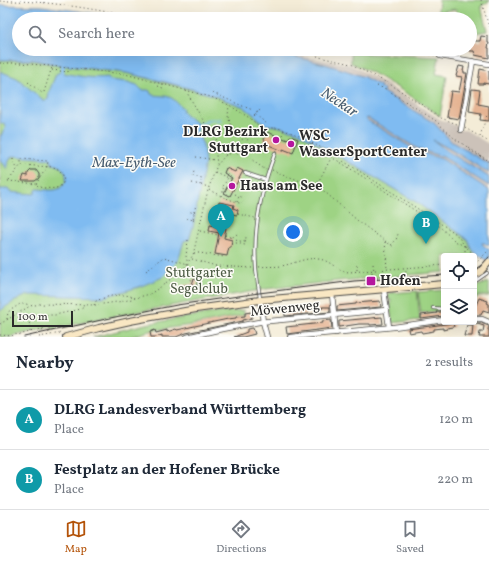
<!DOCTYPE html>
<html lang="en">
<head>
<meta charset="utf-8">
<style>
  :root { --surface:#fff; --page:#f6f6f7; --text:#1f2937; --muted:#747a83; --line:#e0e1e3; --accent:#b45309 }
  body { margin:0; font-family:Vollkorn,serif; background:var(--page); color:var(--text) }
  .controls { position:absolute; right:12px; bottom:12px; display:grid; overflow:hidden; border-radius:4px; box-shadow:0 4px 16px #0002 }
  .controls button { width:36px; height:36px; display:grid; place-items:center; padding:0; border:0; border-bottom:1px solid var(--line); background:var(--surface); color:var(--text); font:20px sans-serif }
  .scale { position:absolute; left:12px; bottom:10px; width:61px; box-sizing:border-box; padding-left:4px; border:2px solid #2b2b2b; border-top:0; font-size:11px; line-height:14px; white-space:nowrap; color:#2b2b2b; -webkit-text-stroke:3px #fdfcf7; paint-order:stroke }
  .you { position:absolute; left:293px; top:232px; width:14px; height:14px; margin:-10px; border:3px solid #fff; border-radius:50%; background:#1a73e8; box-shadow:0 0 0 6px #1a73e833 }
  .badge { display:grid; place-items:center; width:26px; height:26px; border-radius:50%; background:var(--accent); color:#fff; font-size:13px; font-weight:700 }
  .pin { position:absolute; translate:-50% -33px; filter:drop-shadow(0 1px 2px #0008) }
  .pin::after { content:''; position:absolute; top:21px; width:14px; height:12px; background:inherit; clip-path:polygon(0 0,100% 0,50% 100%) }
  .list { margin:0; padding:0; list-style:none }
  h2 { display:flex; justify-content:space-between; align-items:center; height:52px; margin:0; padding:0 16px; font-size:17px }
  h2 small { font-size:13px; font-weight:400; color:var(--muted) }
  .list li { display:grid; grid-template-columns:26px 1fr auto; gap:12px; align-items:center; box-sizing:border-box; height:60px; padding:0 16px; border-top:1px solid var(--line) }
  .list b { display:block; font-size:15px; white-space:nowrap }
  .list p { margin:0; font-size:13px; white-space:nowrap; color:var(--muted) }
  .list em { font-size:13px; font-style:normal; color:var(--muted) }
  .icon { flex:none; width:22px; height:22px; fill:none; stroke:currentColor; stroke-width:2; stroke-linecap:round; stroke-linejoin:round }
  .map { position:relative; flex:none; width:489px; height:337px; overflow:hidden }
  .search { position:absolute; background:var(--surface); box-shadow:0 4px 16px #0002; left:12px; right:12px; top:12px; height:44px; display:flex; align-items:center; gap:10px; box-sizing:border-box; padding:0 14px; border-radius:22px; color:var(--muted); font-size:15px }
  .sheet { height:172px; background:var(--surface) }
  nav { display:flex; justify-content:space-around; align-items:center; box-sizing:border-box; height:56px; border-top:1px solid var(--line); background:var(--surface); font-size:11px; color:var(--muted) }
  nav a { display:grid; justify-items:center; gap:2px }
  nav .on { color:var(--accent) }
  .map>svg:first-child { display:block }
  .industrial { fill:#ccc2b9 }
  .green { fill:#9ed384; stroke:#647f58 }
  .water { fill:#7fbbf1; stroke:#55738e }
  .lines { fill:none; stroke-linecap:round; stroke-linejoin:round }
  .stream { stroke:#7fbbf1; stroke-width:1 }
  .canal { stroke:#7fbbf1; stroke-width:4 }
  .building { fill:#e5b493 }
  .lane-casing { stroke:#494845; stroke-width:4 }
  .street-casing { stroke:#494845; stroke-width:6 }
  .secondary-casing { stroke:#494845; stroke-width:8 }
  .path { stroke:#494845; stroke-width:1; stroke-dasharray:1 3; stroke-linecap:butt }
  .lane { stroke:#fff; stroke-width:2.5 }
  .street { stroke:#fff; stroke-width:4.5 }
  .secondary { stroke:#f9e7c3; stroke-width:6 }
  .tram { stroke:#2b2b2b; stroke-width:1 }
  .secondary-bridge-casing { stroke:#494845; stroke-width:8; stroke-linecap:butt }
  .path-bridge { stroke:#494845; stroke-width:1; stroke-dasharray:1 3; stroke-linecap:butt }
  .secondary-bridge { stroke:#f9e7c3; stroke-width:6 }
  .poi-dot { fill:#b5179e; stroke:#fdfcf7; stroke-width:1.5 }
  .labels { text-anchor:middle; dominant-baseline:central; stroke-width:3; stroke-linejoin:round; paint-order:stroke }
  .poi-label { font-size:14px; font-weight:bold; fill:#2b2b2b; stroke:#fdfcf7; text-anchor:start }
  .park-label { font-size:14px; fill:#4e5d46; stroke:#fdfcf7 }
  .street-label { font-size:14px; fill:#2b2b2b; stroke:#fdfcf7 }
  .water-label { font-size:15px; font-style:italic; fill:#485d70; stroke:#fdfcf7 }
</style>
</head>
<body>
<div class="map">
<svg width="489" height="337" viewBox="0 0 489 337">
  <rect width="100%" height="100%" fill="#fdfcf7"/>
  <filter id="ink" filterUnits="userSpaceOnUse"><feTurbulence type="fractalNoise" baseFrequency=".025" numOctaves="2"/><feDisplacementMap in="SourceGraphic" scale="8" xChannelSelector="R" yChannelSelector="G"/><feConvolveMatrix kernelMatrix="1 2 1 2 8 2 1 2 1" color-interpolation-filters="sRGB"/></filter>
  <filter id="wash" filterUnits="userSpaceOnUse"><feTurbulence type="fractalNoise" baseFrequency=".012" numOctaves="4" result="noise"/><feDisplacementMap in="SourceGraphic" scale="16" xChannelSelector="R" yChannelSelector="G"/><feGaussianBlur stdDeviation="0.9" result="paint"/><feColorMatrix in="noise" values="0 0 0 0 0 0 0 0 0 0 0 0 0 0 0 0 0 1.4 0 .05"/><feComposite in="paint" operator="in"/></filter>
  <g filter="url(#wash)">
    <rect width="100%" height="100%" fill="#f4ecd7"/>
    <polygon class="industrial" points="147,49 268,49 301,57 303,56 351,65 385,83 440,119 459,127 459,130 466,130 489,144 489,190 442,159 417,151 367,120"/>
    <g class="green">
      <polygon points="439,0 489,0 489,2 481,6 487,31 470,34 470,19 456,19 456,9 438,12"/>
      <path d="M 351,53 L 439,57 L 436,74 L 447,76 L 440,116 C 430,109 420,102 409,95 C 390,83 371,71 351,63 Z"/>
      <path d="M 0,60 L 32,60 L 60,65 L 126,73 L 209,94 L 244,107 L 266,125 L 277,126 L 298,132 L 416,202 L 467,239 L 476,260 L 474,261 L 474,256 L 444,256 L 444,272 L 338,281 L 266,289 L 114,316 L 52,329 L 51,327 L 18,335 C 14,334 14,336 11,337 C 8,337 3,337 0,337 Z"/>
      <polygon points="489,282 489,296 479,296 474,300 474,287"/>
      <polygon points="444,290 444,310 421,313 418,292"/>
      <polygon points="417,291 420,320 392,323 390,305 391,305 391,300 389,300 388,297 390,293"/>
      <polygon points="244,310 244,315 199,324 149,331 130,337 93,337 146,324 205,314"/>
    </g>
    <g class="water">
      <polygon points="0,5 42,6 99,14 127,19 19,19 19,49 264,49 325,64 345,70 364,77 381,86 380,88 384,89 383,92 434,123 452,142 489,164 489,173 448,148 433,140 447,151 489,177 489,186 443,157 418,149 368,118 366,119 367,120 417,151 442,159 489,190 489,246 484,243 482,243 483,245 489,249 489,262 472,250 467,239 416,202 298,132 277,126 266,125 244,107 209,94 165,82 126,73 60,65 32,60 0,60"/>
      <path d="M 0,72 L 2,72 L 17,78 L 37,95 L 45,101 L 48,99 L 49,92 L 56,74 L 60,72 L 64,72 L 64,73 C 78,76 93,79 108,77 L 110,80 L 128,82 L 137,85 L 142,90 L 148,90 L 150,91 L 151,94 C 158,97 166,94 173,99 C 177,102 178,105 183,108 L 182,111 C 186,118 196,120 200,127 L 197,131 L 203,145 L 205,163 L 193,227 L 189,240 L 186,240 L 184,241 L 178,261 L 163,277 L 139,287 L 104,297 L 28,295 C 18,299 9,304 0,311 L 0,189 L 8,189 L 10,192 L 34,194 L 37,189 C 44,189 54,192 60,188 C 72,180 65,165 52,164 L 50,159 L 12,156 L 7,165 L 8,168 L 6,168 L 4,164 L 0,161 L 0,137 L 6,127 L 5,125 L 0,123 Z"/>
    </g>
    <g class="lines">
      <g class="stream">
        <polyline points="198,124 208,119 218,119 221,118"/>
        <polyline points="199,125 208,121"/>
        <polyline points="200,126 209,121 217,122 223,121"/>
      </g>
      <polyline class="canal" points="62,72 63,66"/>
    </g>
    <g id="blocks">
      <g class="building">
        <polygon points="481,36 488,37 488,43 489,43 488,48 489,48 489,58 475,55 474,51 470,51 470,41 480,41"/>
        <polygon points="459,66 464,67 463,71 464,71 464,73 467,73 459,119 447,117 451,91 459,92 462,77 456,76"/>
        <polygon points="480,69 489,71 489,84 483,83 483,84 478,84"/>
        <polygon points="472,89 480,90 478,104 489,106 489,121 480,120 481,114 469,112"/>
        <polygon points="267,132 288,140 290,136 298,139 293,153 283,149 283,151 264,143 265,141 264,139"/>
        <polygon points="226,168 235,172 237,168 243,171 230,196 224,193 232,178 224,173"/>
        <polygon points="31,170 36,170 39,174 39,178 35,181 22,181 24,175 28,176 28,173"/>
        <polygon points="219,202 234,205 233,208 238,210 237,215 232,214 230,222 224,220 226,213 217,211"/>
        <polygon points="210,225 226,228 224,238 232,240 231,247 229,247 227,256 215,254 219,233 209,231"/>
        <polygon points="194,279 198,280 196,290 182,292 181,286 192,284"/>
        <polygon points="479,298 488,301 487,303 489,304 489,312 483,310 481,315 474,315 474,307 475,305 476,305"/>
        <polygon points="380,301 381,307 337,311 337,306 356,304 356,303"/>
        <polygon points="322,307 330,307 330,312 285,316 285,311 323,308"/>
        <polygon points="251,312 252,318 243,320 243,321 186,333 176,337 162,337 162,335 156,337 151,337 150,332 155,330 156,333 167,330 167,332 176,329 177,330 186,328 190,327 228,319 236,318 236,317 245,316 245,313"/>
        <polygon points="436,312 443,312 443,316 421,319 421,315 437,313"/>
        <polygon points="382,317 383,324 370,325 370,324 359,324 339,327 339,321"/>
        <polygon points="331,320 332,328 287,334 286,327 323,323 322,321"/>
        <polygon points="453,323 454,327 447,328 447,329 443,330 443,328 434,329 434,331 422,333 421,331 409,333 408,329"/>
        <polygon points="474,323 481,323 489,326 488,330 489,330 489,337 479,337 480,332 483,332 484,326"/>
        <polygon points="467,325 473,325 472,336 464,336"/>
        <polygon points="253,328 255,334 243,337 234,337 247,332 247,329"/>
      </g>
    </g>
  </g>
  <g filter="url(#ink)">
    <use href="#blocks" fill-opacity="0" stroke="#494845" stroke-width="1"/>
    <g class="lines">
      <g class="lane-casing">
        <g id="lane">
          <polyline points="245,173 266,180"/>
          <polyline points="474,282 487,273"/>
          <path d="M 260,299 C 259,289 257,279 256,268 C 253,229 261,190 275,153"/>
          <polyline points="433,308 444,309"/>
        </g>
      </g>
      <g class="street-casing">
        <g id="street">
          <polyline points="440,56 489,64"/>
          <polyline points="461,130 473,61"/>
          <polyline points="384,290 389,327"/>
          <polyline points="332,294 336,333"/>
          <polyline points="260,300 263,322 267,337"/>
          <polyline points="474,319 482,319 489,322"/>
          <polyline points="187,337 222,329 259,322 386,310"/>
          <polyline points="290,337 394,327 444,320"/>
        </g>
      </g>
      <g class="secondary-casing">
        <g id="secondary">
          <polyline points="474,276 481,271"/>
          <polyline points="66,337 99,328 130,321 196,309 260,300 444,284"/>
        </g>
      </g>
      <g class="path">
        <polyline points="481,0 489,27"/>
        <path d="M 0,1 C 49,0 97,10 145,19"/>
        <polyline points="286,49 298,51 310,52 338,50 435,55"/>
        <polyline points="310,52 319,57 351,64 393,86 433,112 441,118 457,124"/>
        <polyline points="0,63 21,63 125,74 211,97 229,105 251,119 262,129"/>
        <polyline points="52,70 68,72 68,69"/>
        <polyline points="28,82 42,93 44,92 52,67"/>
        <polyline points="158,86 163,88 164,84"/>
        <polyline points="377,86 386,89 436,121 455,139 489,161"/>
        <polyline points="186,91 210,132 215,146 217,164"/>
        <path d="M 213,93 C 227,99 239,105 253,110"/>
        <polyline points="254,116 258,112 259,112 260,111 259,110 255,114 256,115 267,124"/>
        <polyline points="465,128 489,142"/>
        <path d="M 210,132 C 219,132 223,134 231,126 L 228,116 L 229,105"/>
        <polyline points="282,135 284,130"/>
        <path d="M 250,136 C 247,140 245,144 245,149 C 246,157 260,166 266,170"/>
        <polyline points="480,136 487,115 489,115"/>
        <polyline points="307,140 312,145"/>
        <polyline points="312,143 313,146 316,149 340,162 439,226 455,241 464,246"/>
        <polyline points="215,144 218,134"/>
        <polyline points="470,150 489,162"/>
        <polyline points="225,155 234,153 246,153"/>
        <polyline points="196,157 215,160"/>
        <polyline points="13,159 13,161 17,168"/>
        <polyline points="272,170 316,187 325,192 358,221 385,241 387,269"/>
        <polyline points="215,172 231,179"/>
        <polyline points="0,180 36,184 47,167 48,161 21,159 21,165"/>
        <path d="M 9,180 L 21,165 L 53,167 C 65,170 68,185 56,188 C 51,189 44,188 39,187 L 36,184"/>
        <polyline points="192,183 200,185 202,178 193,176 194,171"/>
        <polyline points="201,185 209,187"/>
        <polyline points="316,186 330,160"/>
        <polyline points="209,190 221,196 239,203 242,203 244,200"/>
        <polyline points="235,194 239,196"/>
        <polyline points="221,196 224,189 222,188 228,178"/>
        <polyline points="237,202 239,196 244,198"/>
        <polyline points="194,212 196,205"/>
        <polyline points="238,214 255,218"/>
        <polyline points="187,218 193,220 194,213 188,211"/>
        <polyline points="193,220 201,222"/>
        <polyline points="200,231 218,235"/>
        <polyline points="225,235 233,237 237,234"/>
        <polyline points="230,237 230,239 245,242"/>
        <polyline points="188,240 186,256 192,283"/>
        <polyline points="385,241 394,247"/>
        <polyline points="232,242 245,245 246,237"/>
        <polyline points="391,245 396,240 398,234"/>
        <polyline points="465,246 465,256"/>
        <polyline points="194,253 200,253 224,257 224,256"/>
        <polyline points="469,256 472,253"/>
        <polyline points="192,259 216,266 252,268"/>
        <polyline points="373,264 374,271"/>
        <polyline points="474,264 475,264"/>
        <polyline points="357,265 357,271"/>
        <path d="M 259,267 C 267,266 274,267 281,266 C 294,264 305,257 318,259 C 331,260 336,271 349,272 L 444,265"/>
        <polyline points="146,271 164,257 188,264"/>
        <polyline points="372,272 372,276 369,277 369,278 372,278 371,284 374,284 373,285"/>
        <polyline points="403,275 408,269"/>
        <polyline points="373,278 380,278"/>
        <polyline points="364,284 371,284"/>
        <polyline points="248,296 247,293 257,292"/>
        <path d="M 94,305 L 96,301 C 107,296 124,292 135,298"/>
        <polyline points="7,319 8,312 20,304 27,304 27,306"/>
        <polyline points="0,324 30,306 40,304 96,305 124,301 150,294 162,286 184,268 193,255 208,190 217,165 231,149 241,140 257,132 271,128 278,128 295,134 320,147 356,169 452,231 456,234 465,246 479,259"/>
        <path d="M 30,332 C 30,327 28,321 31,316 L 35,315 L 55,315 L 81,309 L 84,307"/>
        <polyline points="38,332 45,330"/>
        <path d="M 0,335 L 12,336 C 14,334 16,334 18,335 L 45,328 L 46,330 L 50,329 L 48,335"/>
        <polyline points="39,337 61,333"/>
      </g>
      <use href="#lane" class="lane"/>
      <use href="#street" class="street"/>
      <use href="#secondary" class="secondary"/>
      <g class="tram">
        <polyline points="474,270 483,264 489,257"/>
        <polyline points="24,337 115,317 177,305 259,293 354,281 444,275"/>
      </g>
      <g class="secondary-bridge-casing">
        <polyline id="secondary-bridge" points="481,271 489,262"/>
      </g>
      <polyline class="path-bridge" points="475,264 489,250"/>
      <use href="#secondary-bridge" class="secondary-bridge"/>
    </g>
  </g>
  <g class="poi-dot">
    <circle cx="276" cy="140" r="4"/>
    <circle cx="291" cy="144" r="4"/>
    <circle cx="232" cy="186" r="4"/>
    <rect x="366" y="276" width="10" height="10" rx="2"/>
  </g>
  <g class="labels">
    <g class="poi-label">
      <text x="268" y="132" text-anchor="end">DLRG Bezirk<tspan x="268" dy="16">Stuttgart</tspan></text>
      <text x="299" y="136">WSC<tspan x="299" dy="16">WasserSportCenter</tspan></text>
      <text x="240" y="186">Haus am See</text>
      <text x="380" y="281">Hofen</text>
    </g>
    <g class="park-label">
      <text x="199" y="273">Stuttgarter<tspan x="199" dy="16">Segelclub</tspan></text>
    </g>
    <g class="street-label">
      <text transform="translate(285 309) rotate(-6)">Möwenweg</text>
    </g>
    <g class="water-label">
      <text transform="translate(339 103) rotate(34)">Neckar</text>
      <text x="134" y="163">Max-Eyth-See</text>
    </g>
  </g>
</svg>
<div class="controls">
<button><svg class="icon" aria-label="locate" viewBox="0 0 24 24"><circle cx="12" cy="12" r="6"/><path d="M12 2v4M12 18v4M2 12h4M18 12h4"/></svg></button>
<button><svg class="icon" aria-label="layers" viewBox="0 0 24 24"><path d="M12 4l9 5-9 5-9-5zM3 14l9 5 9-5"/></svg></button>
</div>
<div class="scale">100 m</div>
<div class="you"></div>
<div class="pin badge" style="left:221px;top:237px;background:#0f9aa8">A</div>
<div class="pin badge" style="left:426px;top:244px;background:#0f9aa8">B</div>
<div class="search"><svg class="icon" aria-label="search" viewBox="0 0 24 24"><circle cx="10" cy="10" r="6"/><path d="M15 15l6 6"/></svg>Search here</div>
</div>
<section class="sheet">
<h2>Nearby<small>2 results</small></h2>
<ul class="list">
<li><span class="badge" style="background:#0f9aa8">A</span><div><b>DLRG Landesverband Württemberg</b><p>Place</p></div><em>120 m</em></li>
<li><span class="badge" style="background:#0f9aa8">B</span><div><b>Festplatz an der Hofener Brücke</b><p>Place</p></div><em>220 m</em></li>
</ul>
</section>
<nav>
<a class="on"><svg class="icon" aria-label="map" viewBox="0 0 24 24"><path d="M3 6l6-2 6 2 6-2v14l-6 2-6-2-6 2zM9 4v14M15 6v14"/></svg>Map</a>
<a><svg class="icon" aria-label="directions" viewBox="0 0 24 24"><path d="M12 3l9 9-9 9-9-9zM9 14v-3h6M13 9l2 2-2 2"/></svg>Directions</a>
<a><svg class="icon" aria-label="saved" viewBox="0 0 24 24"><path d="M7 4h10v16l-5-4-5 4z"/></svg>Saved</a>
</nav>
</body>
</html>
